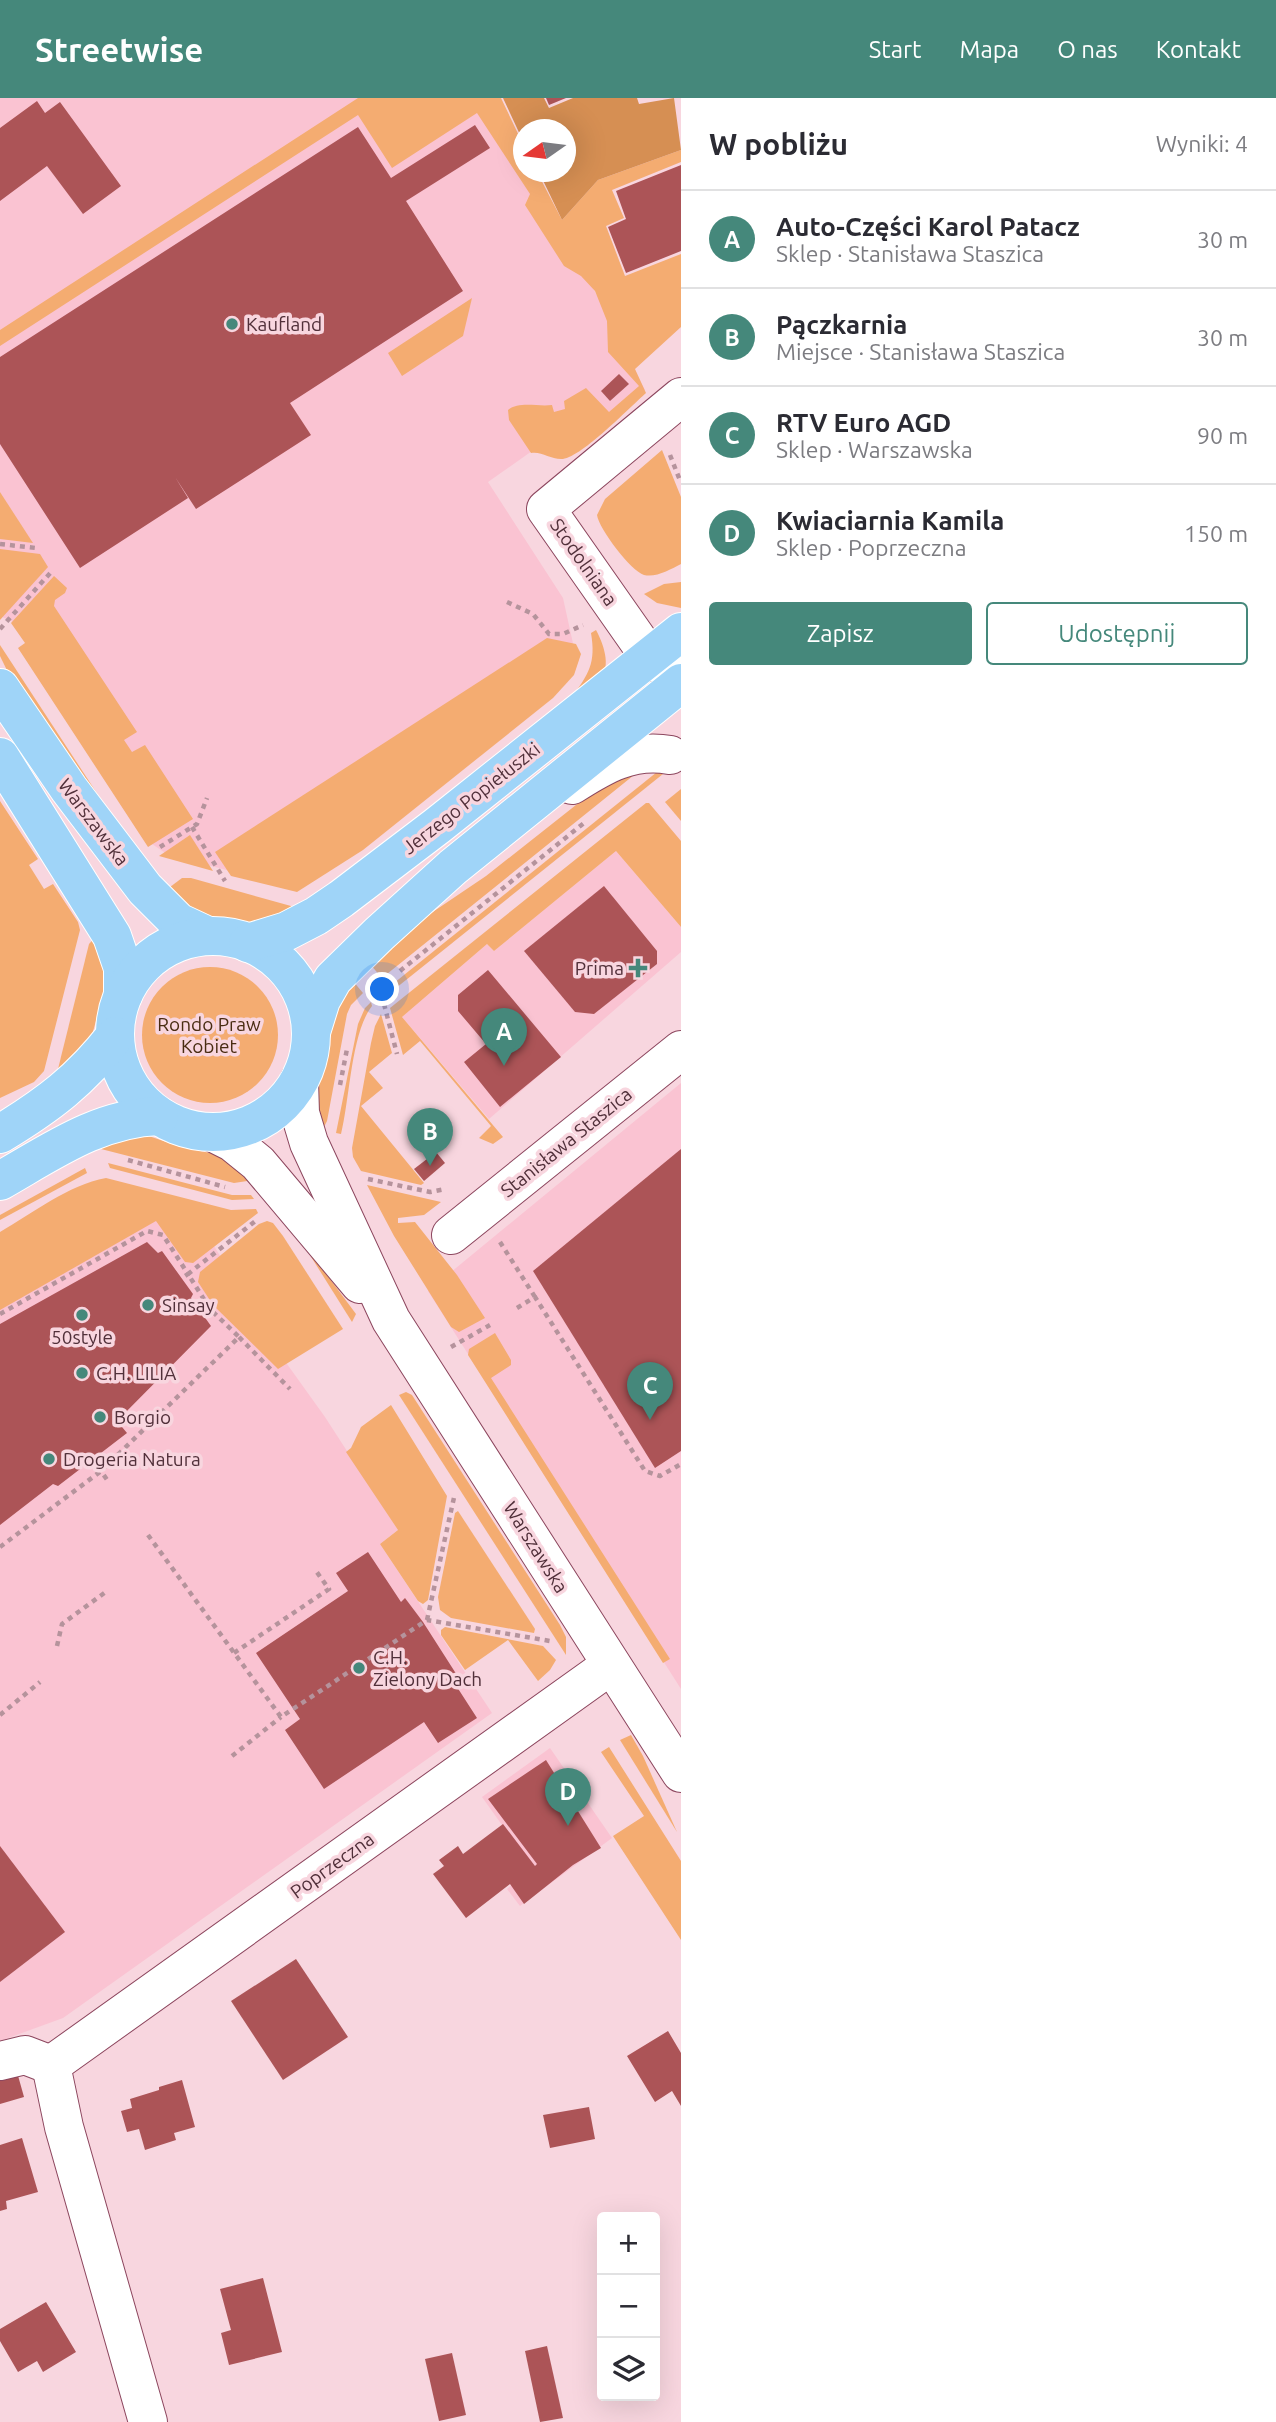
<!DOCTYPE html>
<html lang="pl">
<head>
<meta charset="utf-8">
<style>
  :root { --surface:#fff; --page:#f2f2f3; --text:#2b2b33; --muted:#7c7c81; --line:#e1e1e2; --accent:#45887b }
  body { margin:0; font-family:Ubuntu,sans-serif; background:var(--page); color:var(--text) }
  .controls { position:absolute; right:21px; bottom:21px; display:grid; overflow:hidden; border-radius:7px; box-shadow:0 7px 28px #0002 }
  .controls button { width:63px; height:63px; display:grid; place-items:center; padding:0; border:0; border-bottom:2px solid var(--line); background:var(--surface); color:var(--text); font:35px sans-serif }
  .compass { position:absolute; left:513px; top:21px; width:63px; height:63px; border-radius:50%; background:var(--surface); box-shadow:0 7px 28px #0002; rotate:256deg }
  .you { position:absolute; left:383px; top:892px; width:24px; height:24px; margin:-18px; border:5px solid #fff; border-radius:50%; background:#1a73e8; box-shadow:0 0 0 10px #1a73e833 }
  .badge { display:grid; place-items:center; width:46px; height:46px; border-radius:50%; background:var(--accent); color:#fff; font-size:23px; font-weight:700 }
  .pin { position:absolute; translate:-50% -58px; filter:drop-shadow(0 2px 4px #0008) }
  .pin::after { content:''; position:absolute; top:37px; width:24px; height:21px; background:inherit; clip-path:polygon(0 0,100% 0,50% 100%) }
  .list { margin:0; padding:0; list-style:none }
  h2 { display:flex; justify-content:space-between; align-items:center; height:91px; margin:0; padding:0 28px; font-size:30px }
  h2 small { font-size:23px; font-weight:400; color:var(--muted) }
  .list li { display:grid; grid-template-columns:46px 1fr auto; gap:21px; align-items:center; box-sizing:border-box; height:98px; padding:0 28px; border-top:2px solid var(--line) }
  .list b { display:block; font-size:26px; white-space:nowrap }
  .list p { margin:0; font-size:23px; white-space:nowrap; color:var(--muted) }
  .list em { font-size:23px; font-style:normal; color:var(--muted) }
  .actions { display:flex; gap:14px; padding:21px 28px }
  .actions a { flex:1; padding:16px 0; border:2px solid var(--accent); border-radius:7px; text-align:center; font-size:24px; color:var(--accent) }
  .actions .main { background:var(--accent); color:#fff }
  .icon { flex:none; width:38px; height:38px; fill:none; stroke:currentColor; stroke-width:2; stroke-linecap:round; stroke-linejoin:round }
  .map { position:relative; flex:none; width:681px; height:2324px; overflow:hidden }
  header { display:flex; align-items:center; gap:42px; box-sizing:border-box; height:98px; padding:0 35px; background:var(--accent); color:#fff }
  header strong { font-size:33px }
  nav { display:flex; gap:38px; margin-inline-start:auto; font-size:24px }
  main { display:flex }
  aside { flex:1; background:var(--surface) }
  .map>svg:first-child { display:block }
  .built { fill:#fac3d2 }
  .green { fill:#f4ac71 }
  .forest { fill:#d68f53 }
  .building { fill:#ac5457 }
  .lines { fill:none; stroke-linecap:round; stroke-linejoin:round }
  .minor-casing { stroke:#8c465e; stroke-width:40 }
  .major-casing { stroke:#fff; stroke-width:40 }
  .path { stroke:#b5939c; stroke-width:4.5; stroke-dasharray:5 5; stroke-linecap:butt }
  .minor { stroke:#fff; stroke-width:38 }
  .major { stroke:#9fd4f8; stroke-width:38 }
  .poi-dot { fill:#45887b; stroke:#f8d6df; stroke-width:2.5 }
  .labels { text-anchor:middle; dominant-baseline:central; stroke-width:7; stroke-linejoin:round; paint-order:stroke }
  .poi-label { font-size:19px; fill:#51303a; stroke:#f8d6df; text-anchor:start }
  .street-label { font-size:19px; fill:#51303a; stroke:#f8d6df }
  .park-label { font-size:19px; fill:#492c12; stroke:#f8d6df }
</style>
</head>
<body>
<header>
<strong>Streetwise</strong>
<nav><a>Start</a><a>Mapa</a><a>O nas</a><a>Kontakt</a></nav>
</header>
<main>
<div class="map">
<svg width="681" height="2324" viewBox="0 0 681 2324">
  <rect width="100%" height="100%" fill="#f8d6df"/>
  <g class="built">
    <polygon points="0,0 495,0 524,74 534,74 645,292 609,326 538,352 532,353 488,384 563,500 574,550 297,791 167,756 149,744 15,525 0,518"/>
    <polygon points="616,753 681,829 681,854 489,1021 402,919 487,846 494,853"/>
    <polygon points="681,985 681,1591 428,1193"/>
    <polygon points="193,1114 287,1266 325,1319 398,1432 380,1446 492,1615 63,1920 0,1943 0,1147"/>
    <polygon points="550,1650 612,1740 520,1808 507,1791 532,1769 482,1699"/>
  </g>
  <g class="green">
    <path d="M 358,0 L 501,0 L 523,46 L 524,74 L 537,74 L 562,122 L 598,82 L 681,52 L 681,64 L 612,92 L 624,120 L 606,128 L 625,178 L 681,156 L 681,229 L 635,271 L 646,295 C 629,310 583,358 563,361 C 551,362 542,353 531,355 L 509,322 L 508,312 C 519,303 538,309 552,307 L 554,314 L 565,311 L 564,303 L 586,290 L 609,314 L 639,288 L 608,254 L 607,223 L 595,193 L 581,178 L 564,168 L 525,107 L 530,96 L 477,15 L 392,70 L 358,17 L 0,248 L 0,232 Z"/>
    <polygon points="472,200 463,238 402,278 388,255"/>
    <path d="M 662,352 L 681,399 L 681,466 C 671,471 656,480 644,477 C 631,473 599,431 597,417 L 605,401 Z"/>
    <polygon points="0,394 33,445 0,441"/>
    <polygon points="0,451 40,456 48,469 0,522"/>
    <polygon points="54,478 67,490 65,495 55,502 54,508 137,634 124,642 132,654 145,647 193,721 148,749 18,550 25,545 11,525"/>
    <polygon points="681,484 681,510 657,505 644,496 664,486"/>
    <path d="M 596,532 C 603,545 612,568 600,581 C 593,589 580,594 571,600 C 589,576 596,565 591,535 Z"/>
    <polygon points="547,540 576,546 581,556 574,577 553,600 363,752 297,794 231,778 215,754"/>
    <polygon points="0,547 136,755 20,599 0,558"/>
    <polygon points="639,673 382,880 369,865 409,830 486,778 600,688"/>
    <polygon points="657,674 663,676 396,890 389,889"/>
    <polygon points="681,691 681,723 665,704"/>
    <polygon points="0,703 38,761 29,767 44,791 53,786 78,824 80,832 44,973 34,984 0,1000"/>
    <polygon points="646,705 649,705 681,743 681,829 616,753 494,853 487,846 402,919 503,1039 493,1046 479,1040 491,1028 420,943 403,957 390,910"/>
    <polygon points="190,737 213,773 159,758"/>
    <polygon points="182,780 191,780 291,808 297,814 246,828 208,821 193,815 166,792"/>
    <polygon points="98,836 107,884 92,937 57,975 89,846"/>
    <circle cx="210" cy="937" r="68"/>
    <polygon points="353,883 363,895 351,907 347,916 327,1023 323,1031 311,1026 316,984 322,961 326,929"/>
    <path d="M 371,904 L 372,908 C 351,935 350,1000 341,1036 L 336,1035 L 358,926 L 365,910 Z"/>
    <polygon points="381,916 392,955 369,974 383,990 361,1008 424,1085 421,1087 361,1073 353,1059 352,1050 371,945 375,928"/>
    <polygon points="143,1036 181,1049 215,1056 254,1082 234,1085 101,1051 99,1045"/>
    <polygon points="108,1065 232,1097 251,1097 254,1101 232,1102 110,1070"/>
    <polygon points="85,1070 87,1075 0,1122 0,1117"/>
    <path d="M 106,1080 L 231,1112 L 256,1111 L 258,1115 L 193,1165 L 185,1164 L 156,1123 L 0,1212 L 0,1134 C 33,1115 68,1087 106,1080 Z"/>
    <polygon points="367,1087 441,1104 424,1117 398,1120 398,1125 415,1124 457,1177 485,1220 459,1234 451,1229 394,1138"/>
    <polygon points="267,1123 273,1125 283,1138 343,1231 278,1271 213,1207 198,1184 200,1174 259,1126"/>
    <polygon points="298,1138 356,1216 352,1224"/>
    <polygon points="495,1235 511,1262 511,1267 491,1280 670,1561 663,1565 468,1257 469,1251"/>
    <polygon points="406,1294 412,1297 560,1527 566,1539 566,1557 399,1297"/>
    <polygon points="391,1307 447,1398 428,1502 423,1506 418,1503 380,1446 398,1432 346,1354 351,1350 361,1329"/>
    <polygon points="458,1413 535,1531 534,1535 451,1520 440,1512 438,1499 455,1415"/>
    <polygon points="445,1529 543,1548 556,1562 550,1572 538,1583 508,1542 465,1572 441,1537 441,1532"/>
    <polygon points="631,1637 643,1658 677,1734 620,1642"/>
    <polygon points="609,1649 681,1763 681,1842 613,1738 644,1718 601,1654"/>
  </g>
  <polygon class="forest" points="503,0 544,0 549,10 573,0 637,0 639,6 674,0 681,52 598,82 562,122 539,74 566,74 566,32 524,32 523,43"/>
  <g class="building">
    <polygon points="546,0 566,0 549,7"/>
    <polygon points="37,3 45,15 60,4 121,88 83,116 47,68 0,103 0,30"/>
    <polygon points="475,27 490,50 406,103 463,193 290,305 311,337 196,411 175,379 188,400 80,470 0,346 0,259 358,29 391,80"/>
    <polygon points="681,67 681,153 626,175 608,129 626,121 616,93"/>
    <polygon points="619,276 629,286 610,303 601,293"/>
    <polygon points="604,788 657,853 657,866 594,916 575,914 524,853"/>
    <polygon points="488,872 561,959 500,1009 464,964 486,946 458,913 458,897"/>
    <polygon points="681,1051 681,1353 655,1370 533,1173"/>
    <polygon points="436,1054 445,1065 424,1083 414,1071"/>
    <polygon points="147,1144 158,1155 162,1153 193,1196 191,1200 211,1228 117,1323 127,1335 58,1388 53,1386 0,1427 0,1226"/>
    <polygon points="368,1454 401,1504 405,1500 423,1524 462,1585 457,1589 477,1620 438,1645 424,1624 324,1691 285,1632 300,1621 256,1555 348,1493 336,1475"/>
    <polygon points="546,1662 601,1750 573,1767 524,1806 510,1786 466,1820 433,1776 444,1768 439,1762 458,1748 463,1756 503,1726 535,1768 537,1766 488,1701"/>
    <polygon points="0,1748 65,1834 0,1884"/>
    <polygon points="296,1861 348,1939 283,1982 231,1903"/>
    <polygon points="668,1933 681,1955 681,2008 672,1993 655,2004 627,1958"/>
    <polygon points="17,1974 24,1999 0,2006 0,1978"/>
    <polygon points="182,1982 195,2029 174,2035 176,2042 145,2052 139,2031 127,2034 121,2013 132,2010 130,2001 159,1992 159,1989"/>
    <polygon points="589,2009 595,2041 550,2050 543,2017"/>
    <polygon points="22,2040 38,2094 6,2103 7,2111 0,2113 0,2047"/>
    <polygon points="263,2180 282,2254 229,2267 221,2235 231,2232 220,2191"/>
    <polygon points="46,2204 76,2254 43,2274 37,2263 18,2274 0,2243 0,2231"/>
    <polygon points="547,2248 563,2320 540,2324 525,2253"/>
    <polygon points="452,2255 466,2317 439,2323 425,2261"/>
  </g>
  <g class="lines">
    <g class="minor-casing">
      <g id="minor">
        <polyline points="678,579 649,558 546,411 681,299"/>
        <path d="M 572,687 C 603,667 632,650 670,657"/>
        <polyline points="299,983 300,1015 309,1045 391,1222 681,1675"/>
        <polyline points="212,1034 232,1044 258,1065 360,1186"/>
        <polyline points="451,1137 681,952"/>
        <polyline points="0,1963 25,1957 51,1967"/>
        <polyline points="148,2324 64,2029 51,1967 611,1567"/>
      </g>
    </g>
    <g class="major-casing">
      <g id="major">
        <polyline points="0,590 69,691 145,791 178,824 208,838"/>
        <polyline points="0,659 112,838 123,870 123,897"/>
        <circle cx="213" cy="936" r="98"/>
        <polyline points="248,845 287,833 316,818 341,801 437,728 681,534"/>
        <polyline points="311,934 321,902 333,881 379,836 453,769 681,585"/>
        <path d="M 0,1036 C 48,1007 81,982 115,938"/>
        <path d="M 0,1083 C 51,1054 98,1020 159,1018"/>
      </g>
    </g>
    <g class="path">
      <polyline points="670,357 681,385"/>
      <polyline points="0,446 36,450"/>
      <polyline points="507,504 533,516 549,536 563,536 583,527"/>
      <polyline points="0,531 52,473"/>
      <polyline points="192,729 225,783"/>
      <polyline points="160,749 197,726 207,700"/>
      <polyline points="400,873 584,725"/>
      <polyline points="384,906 397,956"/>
      <polyline points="340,987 347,951"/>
      <polyline points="128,1062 225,1089"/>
      <polyline points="368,1081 430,1094 445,1091"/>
      <polyline points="500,1144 535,1199"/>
      <polyline points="517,1210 535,1199 645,1373 660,1378 681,1366"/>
      <polyline points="0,1216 147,1133 163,1137 188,1176 182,1180"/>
      <polyline points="239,1239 290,1291"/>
      <polyline points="451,1249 490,1227"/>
      <polyline points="92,1361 108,1383"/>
      <polyline points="148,1437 281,1619 427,1522 550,1543"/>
      <polyline points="0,1449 101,1373 239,1239 210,1211 188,1176 258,1121"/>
      <polyline points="427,1522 455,1395"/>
      <polyline points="57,1548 62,1526 107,1493"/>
      <polyline points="234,1555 329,1491 316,1473"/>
      <polyline points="0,1617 40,1584"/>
      <polyline points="232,1658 281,1619"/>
    </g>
    <use href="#minor" class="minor"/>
    <use href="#major" class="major"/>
  </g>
  <g class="poi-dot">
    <circle cx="232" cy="226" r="7"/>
    <path d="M634.5 859.5h7v7h7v7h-7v7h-7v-7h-7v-7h7z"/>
    <circle cx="148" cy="1207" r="7"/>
    <circle cx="82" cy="1217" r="7"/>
    <circle cx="82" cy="1275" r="7"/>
    <circle cx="100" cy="1319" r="7"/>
    <circle cx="49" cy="1361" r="7"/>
    <circle cx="359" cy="1570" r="7"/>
  </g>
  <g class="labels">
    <g class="poi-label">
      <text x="246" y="226">Kaufland</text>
      <text x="624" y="870" text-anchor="end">Prima</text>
      <text x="162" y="1207">Sinsay</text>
      <text x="82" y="1239" text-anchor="middle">50style</text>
      <text x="96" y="1275">C.H. LILIA</text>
      <text x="114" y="1319">Borgio</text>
      <text x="63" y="1361">Drogeria Natura</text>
      <text x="373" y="1559">C.H.<tspan x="373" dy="22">Zielony Dach</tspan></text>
    </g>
    <g class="street-label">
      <text transform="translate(584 464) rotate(55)">Stodolniana</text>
      <text transform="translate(471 700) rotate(-38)">Jerzego Popiełuszki</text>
      <text transform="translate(94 724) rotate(53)">Warszawska</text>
      <text transform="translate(566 1044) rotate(-39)">Stanisława Staszica</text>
      <text transform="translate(536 1449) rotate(58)">Warszawska</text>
      <text transform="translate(332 1767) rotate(-36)">Poprzeczna</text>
    </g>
    <g class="park-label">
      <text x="209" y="926">Rondo Praw<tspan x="209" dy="22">Kobiet</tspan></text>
    </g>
  </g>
</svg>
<div class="controls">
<button>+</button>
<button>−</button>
<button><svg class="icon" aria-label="layers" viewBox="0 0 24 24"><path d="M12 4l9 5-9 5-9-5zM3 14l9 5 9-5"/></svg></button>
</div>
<svg class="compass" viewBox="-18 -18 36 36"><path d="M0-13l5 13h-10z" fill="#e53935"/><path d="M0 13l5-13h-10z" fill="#7c7c81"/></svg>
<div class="you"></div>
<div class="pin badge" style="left:504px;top:968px">A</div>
<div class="pin badge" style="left:430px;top:1068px">B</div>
<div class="pin badge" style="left:650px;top:1322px">C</div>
<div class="pin badge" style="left:568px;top:1728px">D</div>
</div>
<aside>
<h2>W pobliżu<small>Wyniki: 4</small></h2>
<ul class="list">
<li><span class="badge">A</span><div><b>Auto-Części Karol Patacz</b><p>Sklep · Stanisława Staszica</p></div><em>30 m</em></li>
<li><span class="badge">B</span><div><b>Pączkarnia</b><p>Miejsce · Stanisława Staszica</p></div><em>30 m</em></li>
<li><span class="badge">C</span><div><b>RTV Euro AGD</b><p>Sklep · Warszawska</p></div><em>90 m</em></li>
<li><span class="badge">D</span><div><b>Kwiaciarnia Kamila</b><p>Sklep · Poprzeczna</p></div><em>150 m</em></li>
</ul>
<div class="actions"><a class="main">Zapisz</a><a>Udostępnij</a></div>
</aside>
</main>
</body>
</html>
